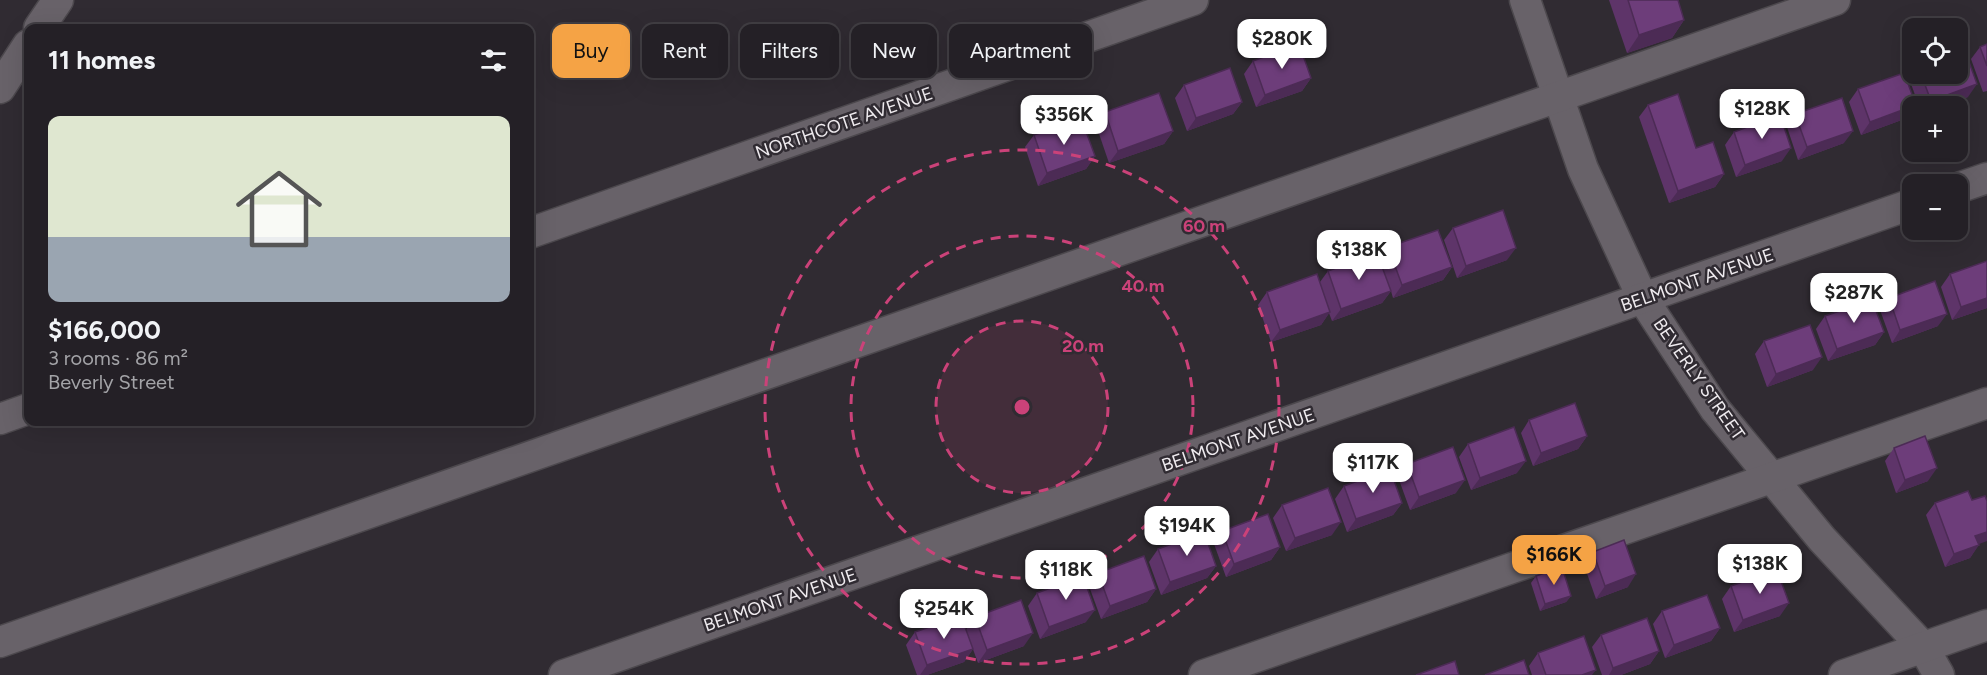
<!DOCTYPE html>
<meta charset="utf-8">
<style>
body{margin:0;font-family:Figtree,sans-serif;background:#302d32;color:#f1f3f6;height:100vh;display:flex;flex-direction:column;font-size:22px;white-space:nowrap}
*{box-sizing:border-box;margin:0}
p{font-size:20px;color:#a3a3a7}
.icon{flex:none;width:33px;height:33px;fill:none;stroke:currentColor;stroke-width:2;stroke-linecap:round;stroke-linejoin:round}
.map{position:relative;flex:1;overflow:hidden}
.panel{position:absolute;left:24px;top:24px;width:510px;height:402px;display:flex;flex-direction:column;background:#242026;border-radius:12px;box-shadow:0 6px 24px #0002,0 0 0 2px #413e43}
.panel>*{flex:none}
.banner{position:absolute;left:552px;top:24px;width:570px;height:54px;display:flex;gap:12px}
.fabs{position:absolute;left:1902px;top:18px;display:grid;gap:12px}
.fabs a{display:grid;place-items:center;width:66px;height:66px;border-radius:12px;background:#242026;box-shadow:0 6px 24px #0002,0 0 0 2px #413e43;font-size:30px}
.price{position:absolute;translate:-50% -51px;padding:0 14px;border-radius:12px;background:#fff;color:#222;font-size:20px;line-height:39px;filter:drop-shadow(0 2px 3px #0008)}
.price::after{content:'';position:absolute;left:50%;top:36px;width:18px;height:14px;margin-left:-9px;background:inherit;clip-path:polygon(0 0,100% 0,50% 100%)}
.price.selected{background:#f5a345;color:#111}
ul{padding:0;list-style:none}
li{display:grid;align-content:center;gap:12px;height:318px;padding:0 24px}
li+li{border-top:2px solid #413e43}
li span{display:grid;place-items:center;height:186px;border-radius:12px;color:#555}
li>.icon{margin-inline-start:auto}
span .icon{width:108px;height:108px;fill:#fffc;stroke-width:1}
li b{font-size:26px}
h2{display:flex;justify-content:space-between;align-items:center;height:72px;padding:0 24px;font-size:26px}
.chip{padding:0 21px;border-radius:12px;background:#242026;box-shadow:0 6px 24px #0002,0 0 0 2px #413e43;font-size:21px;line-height:54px}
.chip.selected{background:#f5a345;color:#111}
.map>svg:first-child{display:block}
</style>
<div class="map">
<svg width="1987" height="675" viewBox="0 0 1987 675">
<rect width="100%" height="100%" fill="#302b32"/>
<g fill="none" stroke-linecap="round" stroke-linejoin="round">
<defs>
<g id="minor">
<polyline points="1525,0 1583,169 1643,299 1715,409 1822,539 1923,647 1939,675"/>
<polyline points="39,28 58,0"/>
<polyline points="0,88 28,45"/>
<polyline points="1958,188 1987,178"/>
<polyline points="530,233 1193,0"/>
<polyline points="0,419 28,409"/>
<polyline points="0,642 1835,0"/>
<polyline points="564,675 1912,204"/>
<polyline points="1204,675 1987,403"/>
<polyline points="1844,675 1987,625"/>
</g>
</defs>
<use href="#minor" stroke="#4c484d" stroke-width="33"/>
<use href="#minor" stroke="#686269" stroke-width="30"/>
</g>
<g fill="#5e3469">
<polygon points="1609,0 1678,0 1684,20 1672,38 1627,53"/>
<polygon points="1987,44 1987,91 1983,92 1971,59 1980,47"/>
<polygon points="1253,61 1311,78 1302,91 1256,107 1244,74"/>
<polygon points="1915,74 1958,74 1968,97 1941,106 1919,106 1910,81"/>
<polygon points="1184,85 1242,102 1233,114 1187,131 1175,98"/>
<polygon points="1858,89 1912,106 1912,110 1907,118 1861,135 1849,102"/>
<polygon points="1648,105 1696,148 1724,174 1715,187 1669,203 1639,117"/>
<polygon points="1105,112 1173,131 1164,144 1109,163 1096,125"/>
<polygon points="1795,114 1844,143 1798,160 1787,127"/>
<polygon points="1734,132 1782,161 1736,177 1725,145"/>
<polygon points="1034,135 1095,156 1086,169 1038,186 1025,147"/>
<polygon points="1453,228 1507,260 1457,278 1444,240"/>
<polygon points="1388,247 1452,267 1443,280 1393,298 1391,291 1382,303 1332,321 1329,313 1321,325 1271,342 1258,305 1267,292 1320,282 1328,271 1380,260"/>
<polygon points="1987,261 1987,308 1952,320 1941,287 1950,274"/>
<polygon points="1889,298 1938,326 1892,343 1880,310"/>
<polygon points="1825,316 1884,332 1875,345 1828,361 1816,329"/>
<polygon points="1764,341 1813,370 1767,387 1755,354"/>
<polygon points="1529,420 1587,436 1578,449 1533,466 1521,433"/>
<polygon points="1468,444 1517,473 1471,490 1459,457"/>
<polygon points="1894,448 1928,481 1896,493 1885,461"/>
<polygon points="1407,464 1456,493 1410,510 1398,477"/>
<polygon points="1344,486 1402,503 1393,515 1347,532 1335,499"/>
<polygon points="1935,503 1979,544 1970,558 1945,567 1926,515"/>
<polygon points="1282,505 1332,535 1286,551 1273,518"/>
<polygon points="1222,531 1280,547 1271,560 1226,577 1214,544"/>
<polygon points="1158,549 1216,566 1207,578 1161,595 1149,562"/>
<polygon points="1593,552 1628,587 1596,599 1584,565"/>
<polygon points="1098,573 1156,589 1147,602 1101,619 1089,586"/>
<polygon points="1536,576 1571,596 1566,602 1540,611 1531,583"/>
<polygon points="1731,586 1780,616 1734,632 1722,599"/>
<polygon points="1037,593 1086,622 1040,639 1028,606"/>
<polygon points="1662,611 1720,628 1711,641 1665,658 1653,624"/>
<polygon points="975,617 1024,646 978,663 966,630"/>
<polygon points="915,632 973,649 964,662 927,675 917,675 906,645"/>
<polygon points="1601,635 1659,651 1650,664 1621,675 1602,675 1592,647"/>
<polygon points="1538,653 1592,675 1532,675 1529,666"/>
</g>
<g fill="#4c2b55">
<polygon points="1684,20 1672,38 1627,53 1639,35"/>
<polygon points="1311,78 1302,91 1256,107 1265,95"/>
<polygon points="1977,84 1968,97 1941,106 1927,106 1931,101"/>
<polygon points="1242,102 1233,114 1187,131 1196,118"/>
<polygon points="1912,107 1912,110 1907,118 1861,135 1870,122"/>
<polygon points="1173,131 1164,144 1109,163 1118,151"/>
<polygon points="1853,131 1844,143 1798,160 1807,147"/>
<polygon points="1791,148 1782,161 1736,177 1745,165"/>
<polygon points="1095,156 1086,169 1038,186 1047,173"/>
<polygon points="1724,174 1715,187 1669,203 1678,191"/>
<polygon points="1516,248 1507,260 1457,278 1466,266"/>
<polygon points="1452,267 1443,280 1393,298 1402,285"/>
<polygon points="1391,291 1382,303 1332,321 1341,309"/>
<polygon points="1987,298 1987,308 1952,320 1961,307"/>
<polygon points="1330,312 1321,325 1271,342 1280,330"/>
<polygon points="1947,314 1938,326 1892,343 1900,330"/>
<polygon points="1884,332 1875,345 1828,361 1837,349"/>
<polygon points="1822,357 1813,370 1767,387 1776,374"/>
<polygon points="1587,436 1578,449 1533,466 1541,453"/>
<polygon points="1526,461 1517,473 1471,490 1480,478"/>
<polygon points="1937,468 1928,481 1896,493 1905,480"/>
<polygon points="1465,480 1456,493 1410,510 1419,497"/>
<polygon points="1402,503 1393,515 1347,532 1356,519"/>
<polygon points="1341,522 1332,535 1286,551 1295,538"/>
<polygon points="1987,532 1987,541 1966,549 1975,536"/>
<polygon points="1979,545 1970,558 1945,567 1954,554"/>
<polygon points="1280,547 1271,560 1226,577 1234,564"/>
<polygon points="1216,566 1207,578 1161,595 1170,582"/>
<polygon points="1636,574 1628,587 1596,599 1605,586"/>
<polygon points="1156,589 1147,602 1101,619 1110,606"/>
<polygon points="1571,596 1566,602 1540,611 1545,604"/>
<polygon points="1789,603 1780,616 1734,632 1743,620"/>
<polygon points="1095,610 1086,622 1040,639 1049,627"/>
<polygon points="1720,628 1711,641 1665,658 1674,645"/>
<polygon points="1033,633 1024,646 978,663 987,650"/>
<polygon points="973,649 964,662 927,675 920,675 927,665"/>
<polygon points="1659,651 1650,664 1621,675 1609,675 1613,668"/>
<polygon points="1596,670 1592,675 1582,675"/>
</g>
<g fill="#6d3d7a" stroke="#4c2b55" stroke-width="1.5">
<polygon points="1628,0 1678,0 1684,20 1639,35"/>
<polygon points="1299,44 1311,78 1265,95 1253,61"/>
<polygon points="1987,44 1987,66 1980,47"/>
<polygon points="1965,51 1977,84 1931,101 1921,74 1958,74 1958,54"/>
<polygon points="1230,68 1242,102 1196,118 1184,85"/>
<polygon points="1904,73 1916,105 1870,122 1858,89"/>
<polygon points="1159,93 1173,131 1118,151 1105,112"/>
<polygon points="1678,94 1696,148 1713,142 1724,174 1678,191 1648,105"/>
<polygon points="1842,98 1853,131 1807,147 1795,114"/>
<polygon points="1780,115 1791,148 1745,165 1734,132"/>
<polygon points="1081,118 1095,156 1047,173 1034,135"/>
<polygon points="1503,210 1516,248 1466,266 1453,228"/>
<polygon points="1438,230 1452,267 1402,285 1388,247"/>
<polygon points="1377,253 1391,291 1341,309 1328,271"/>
<polygon points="1987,261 1987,298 1961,307 1950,274"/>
<polygon points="1317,274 1330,312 1280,330 1267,292"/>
<polygon points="1935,281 1947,314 1900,330 1889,298"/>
<polygon points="1872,300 1884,332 1837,349 1825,316"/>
<polygon points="1810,325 1822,357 1776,374 1764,341"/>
<polygon points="1575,403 1587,436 1541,453 1529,420"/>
<polygon points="1514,427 1526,461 1480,478 1468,444"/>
<polygon points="1925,436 1937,468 1905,480 1894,448"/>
<polygon points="1453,447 1465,480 1419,497 1407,464"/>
<polygon points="1390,469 1402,503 1356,519 1344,486"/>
<polygon points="1328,488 1341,522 1295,538 1282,505"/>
<polygon points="1968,491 1972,500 1985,496 1987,501 1987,532 1975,536 1979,545 1954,554 1935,503"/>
<polygon points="1268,514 1280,547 1234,564 1222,531"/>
<polygon points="1204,532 1216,566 1170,582 1158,549"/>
<polygon points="1624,540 1636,574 1605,586 1593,552"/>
<polygon points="1144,556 1156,589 1110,606 1098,573"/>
<polygon points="1562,567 1571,596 1545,604 1536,576"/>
<polygon points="1777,570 1789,603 1743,620 1731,586"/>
<polygon points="1083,576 1095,610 1049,627 1037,593"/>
<polygon points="1707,595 1720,628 1674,645 1662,611"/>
<polygon points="1021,600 1033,633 987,650 975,617"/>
<polygon points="961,616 973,649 927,665 915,632"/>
<polygon points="1647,618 1659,651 1613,668 1601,635"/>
<polygon points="1584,636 1596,670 1582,675 1546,675 1538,653"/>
<polygon points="1524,660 1529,675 1485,675"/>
<polygon points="1455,661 1459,675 1416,675"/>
</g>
<circle cx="1022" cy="407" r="86" fill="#cb4279" fill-opacity=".12"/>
<g fill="none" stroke="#cb4279" stroke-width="3" stroke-dasharray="10 8">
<circle cx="1022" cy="407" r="86"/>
<circle cx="1022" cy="407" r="171"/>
<circle cx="1022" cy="407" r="257"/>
</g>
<g text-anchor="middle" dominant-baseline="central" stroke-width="5" stroke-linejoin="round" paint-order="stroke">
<g font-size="18" fill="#efebef" stroke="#302b32">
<text transform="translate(844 123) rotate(-19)">NORTHCOTE AVENUE</text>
<text transform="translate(1697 280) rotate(-19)">BELMONT AVENUE</text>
<text transform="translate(1699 379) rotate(55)">BEVERLY STREET</text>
<text transform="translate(1238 440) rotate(-19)">BELMONT AVENUE</text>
<text transform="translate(780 600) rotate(-19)">BELMONT AVENUE</text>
</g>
</g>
<circle cx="1022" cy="407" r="9" fill="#cb4279" stroke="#302b32" stroke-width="3"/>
<g font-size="18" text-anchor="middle" font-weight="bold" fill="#cb4279" stroke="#302b32" stroke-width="5" stroke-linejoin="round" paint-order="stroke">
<text x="1204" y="232">60 m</text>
<text x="1143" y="292">40 m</text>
<text x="1083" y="352">20 m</text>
</g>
</svg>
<div class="fabs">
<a><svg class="icon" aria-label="locate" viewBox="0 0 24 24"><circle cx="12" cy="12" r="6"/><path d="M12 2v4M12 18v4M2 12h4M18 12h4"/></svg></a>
<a>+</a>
<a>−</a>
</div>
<b class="price" style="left:1282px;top:70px">$280K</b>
<b class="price" style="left:1762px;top:140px">$128K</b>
<b class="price" style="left:1064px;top:146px">$356K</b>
<b class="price" style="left:1359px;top:281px">$138K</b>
<b class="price" style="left:1854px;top:324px">$287K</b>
<b class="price" style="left:1373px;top:494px">$117K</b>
<b class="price" style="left:1187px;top:557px">$194K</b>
<b class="price selected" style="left:1554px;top:586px">$166K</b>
<b class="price" style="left:1760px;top:595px">$138K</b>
<b class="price" style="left:1066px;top:601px">$118K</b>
<b class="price" style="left:944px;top:640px">$254K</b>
<div class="banner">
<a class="chip selected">Buy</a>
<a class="chip">Rent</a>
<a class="chip">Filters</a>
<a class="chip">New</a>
<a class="chip">Apartment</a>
</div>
<section class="panel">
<h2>11 homes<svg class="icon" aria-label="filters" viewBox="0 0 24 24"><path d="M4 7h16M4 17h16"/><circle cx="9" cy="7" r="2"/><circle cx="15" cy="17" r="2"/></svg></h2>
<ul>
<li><span style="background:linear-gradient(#dfe7d0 65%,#9aa5b1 0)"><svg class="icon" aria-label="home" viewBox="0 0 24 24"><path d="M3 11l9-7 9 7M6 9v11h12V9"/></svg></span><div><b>$166,000</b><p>3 rooms · 86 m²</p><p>Beverly Street</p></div></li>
</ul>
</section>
</div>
